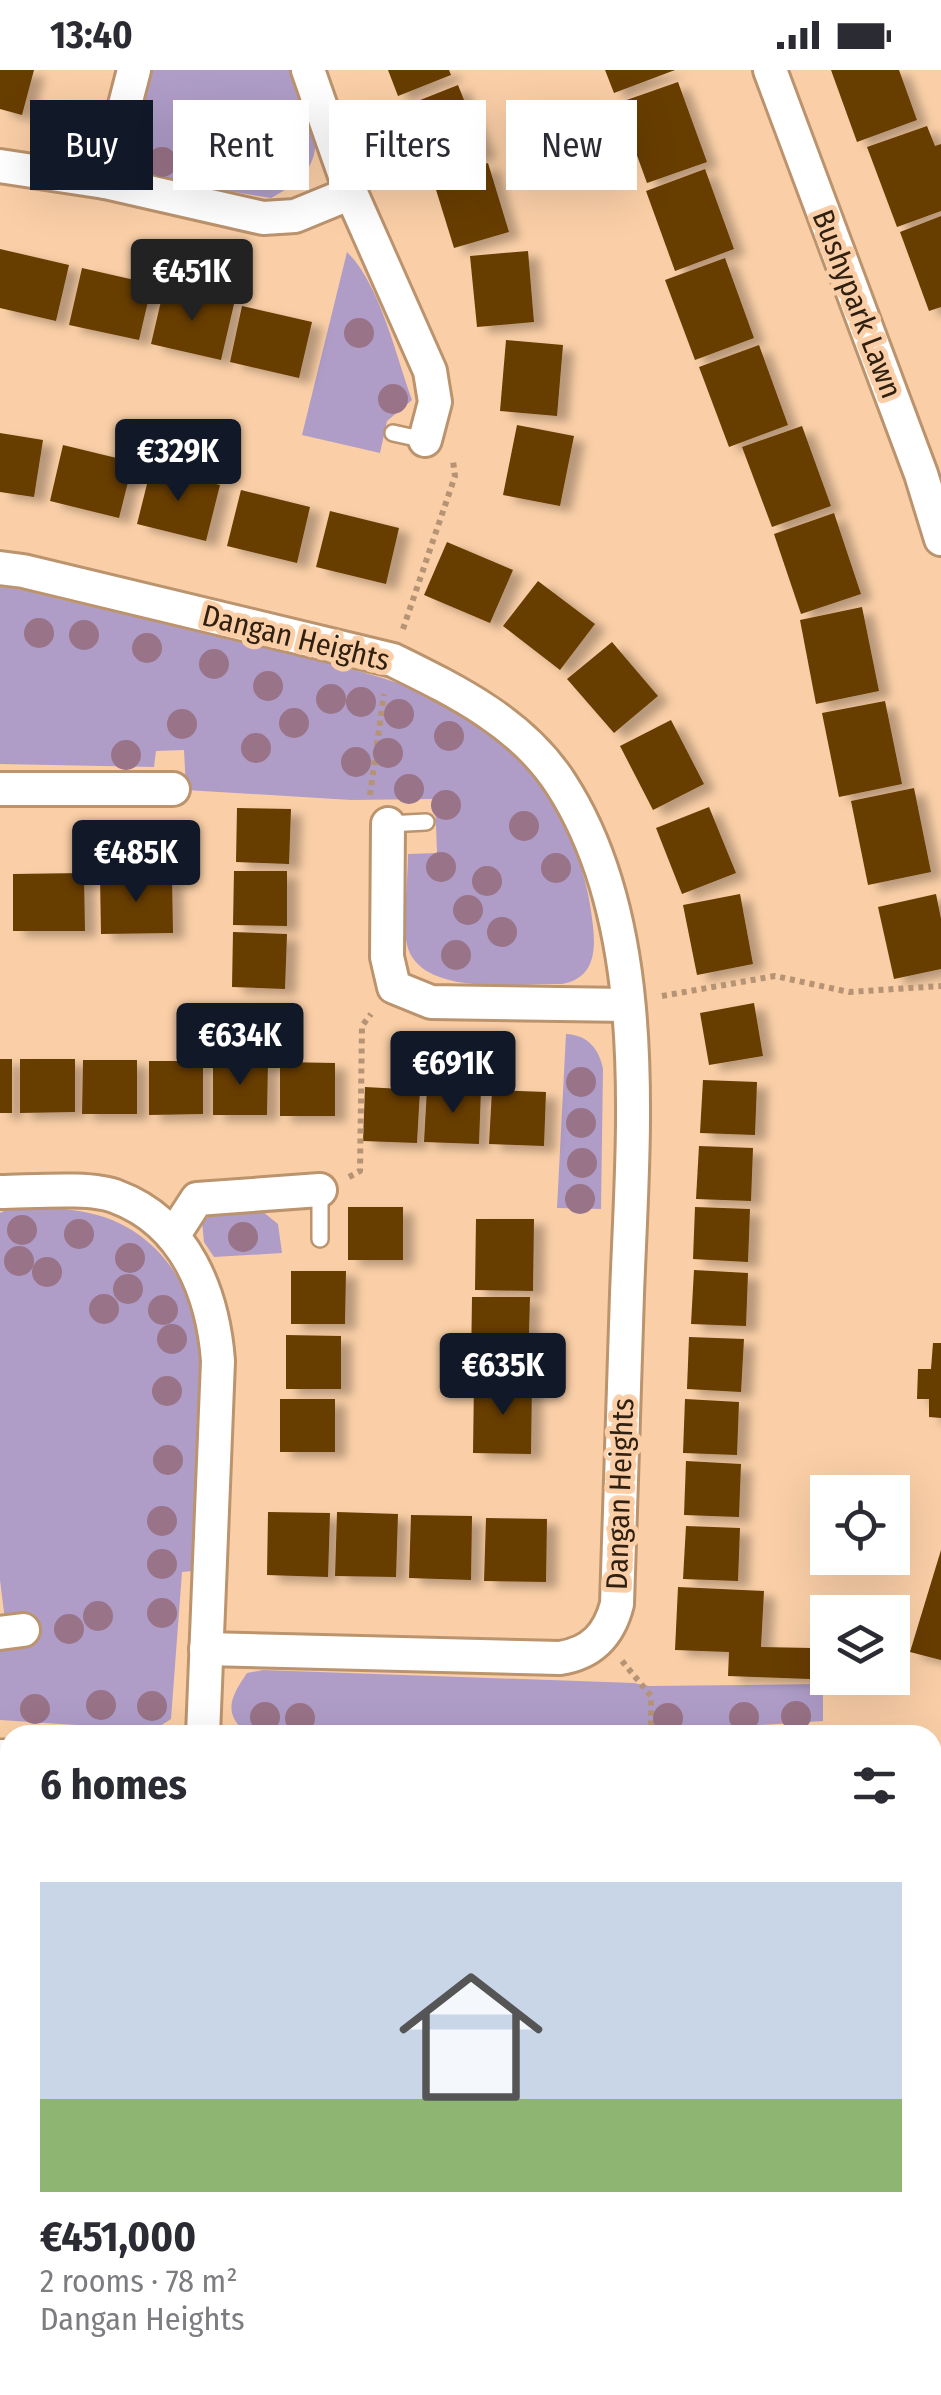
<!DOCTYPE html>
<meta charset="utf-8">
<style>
body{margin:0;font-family:"Fira Sans Condensed",sans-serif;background:#f7f7f7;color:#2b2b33;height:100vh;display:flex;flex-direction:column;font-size:38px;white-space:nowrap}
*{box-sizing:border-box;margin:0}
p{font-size:32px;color:#7c7c81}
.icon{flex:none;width:55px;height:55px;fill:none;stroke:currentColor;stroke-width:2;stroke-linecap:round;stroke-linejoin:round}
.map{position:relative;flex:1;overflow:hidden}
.side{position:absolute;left:0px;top:1655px;width:942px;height:670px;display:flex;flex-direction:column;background:#fff;border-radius:30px 30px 0 0;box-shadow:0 10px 40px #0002}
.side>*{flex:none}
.banner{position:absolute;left:30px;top:30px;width:882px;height:90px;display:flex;gap:20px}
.tools{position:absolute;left:810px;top:1405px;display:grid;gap:20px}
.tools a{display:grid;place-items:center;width:100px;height:100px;border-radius:0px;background:#fff;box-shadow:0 10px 40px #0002;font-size:50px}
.price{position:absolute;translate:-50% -85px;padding:0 22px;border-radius:10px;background:#111827;color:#fff;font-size:32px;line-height:65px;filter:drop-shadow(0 2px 5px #0008)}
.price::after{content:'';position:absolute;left:50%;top:60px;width:30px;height:22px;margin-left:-15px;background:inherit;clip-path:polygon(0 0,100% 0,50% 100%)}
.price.current{background:#222;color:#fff}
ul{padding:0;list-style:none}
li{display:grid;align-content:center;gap:20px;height:530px;padding:0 40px}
li span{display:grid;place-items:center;height:310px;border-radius:0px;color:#555}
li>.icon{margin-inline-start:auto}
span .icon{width:180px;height:180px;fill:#fffc;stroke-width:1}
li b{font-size:42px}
h2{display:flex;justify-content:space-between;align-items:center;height:120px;padding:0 40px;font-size:42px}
.pill{padding:0 35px;border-radius:0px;background:#fff;box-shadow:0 10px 40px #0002;font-size:35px;line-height:90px}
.pill.current{background:#111827;color:#fff}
.status{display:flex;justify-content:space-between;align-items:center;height:70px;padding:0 50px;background:#fff;direction:ltr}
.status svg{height:28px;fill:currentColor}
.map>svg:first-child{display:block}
</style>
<div class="status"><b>13:40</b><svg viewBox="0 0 49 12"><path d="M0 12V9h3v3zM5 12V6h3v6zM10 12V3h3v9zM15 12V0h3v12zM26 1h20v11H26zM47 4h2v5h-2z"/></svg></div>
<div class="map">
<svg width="941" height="2325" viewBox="0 0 941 2325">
<defs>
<filter id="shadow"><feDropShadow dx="11" dy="6" stdDeviation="5" flood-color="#0004"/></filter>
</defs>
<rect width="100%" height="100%" fill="#facfa7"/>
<g fill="#af9dc8">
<path d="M150 0H293C315 56 338 94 271 128L172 112 157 104 146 91 138 62Z"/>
<path d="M347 182C380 214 396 286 412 330L387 351 380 383 302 365Z"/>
<path d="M0 517C22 518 45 526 67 531 112 541 156 552 201 563 272 581 353 595 422 622 519 661 583 753 593 856 596 884 593 908 562 914 518 913 413 929 406 869 403 842 408 811 408 784L437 783 435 729 351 730 186 720 184 680 156 681 154 697 0 694Z"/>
<path d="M566 964C588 965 599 979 603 999L601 1139 557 1138Z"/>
<polygon points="257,1137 278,1154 282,1183 214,1187 204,1172 202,1152 218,1139"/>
<path d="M8 1139C29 1139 51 1137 72 1140 149 1149 189 1205 203 1276L192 1501 182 1502 171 1649 154 1660 0 1650V1581L30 1575 25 1548 5 1550 0 1510V1143Z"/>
<path d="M263 1600 634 1613 649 1616 823 1614V1651L609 1665H249C222 1644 230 1628 247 1603Z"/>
<polygon points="0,2159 10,2159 10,2315 417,2315 429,2325 0,2325"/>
</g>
<g fill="#673c05" filter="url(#shadow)">
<polygon points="0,0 34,0 22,45 0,39"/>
<polygon points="388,0 449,0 451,5 398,26"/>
<polygon points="605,0 675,0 614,23"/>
<polygon points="831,0 899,0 917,50 857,72"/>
<polygon points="678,12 707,92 647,113 618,33"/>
<polygon points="458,15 485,82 431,103 405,36"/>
<polygon points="927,56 935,76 941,74 941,141 897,157 867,77"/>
<polygon points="488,93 509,162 454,178 433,110"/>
<polygon points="705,99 734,179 675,201 646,121"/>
<polygon points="941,146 941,237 929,241 900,162"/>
<polygon points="0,179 69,195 56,251 0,238"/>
<polygon points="528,181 534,252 477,257 470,186"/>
<polygon points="725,188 754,268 695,290 665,210"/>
<polygon points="82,198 152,214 139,270 69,255"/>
<polygon points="164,218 234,234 221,290 151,274"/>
<polygon points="242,236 312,252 299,308 230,292"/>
<polygon points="506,270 563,275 557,346 500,341"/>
<polygon points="759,275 788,355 729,377 699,297"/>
<polygon points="517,355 574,366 560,436 503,425"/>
<polygon points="802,356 831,436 772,457 742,377"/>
<polygon points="0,363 43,370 34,427 0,422"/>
<polygon points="63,375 133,392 119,448 50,431"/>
<polygon points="151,398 220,415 206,471 137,454"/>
<polygon points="241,420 310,437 297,493 227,476"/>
<polygon points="330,441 399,458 386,514 316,497"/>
<polygon points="834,443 861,524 801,544 774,464"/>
<polygon points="447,472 513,500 490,553 424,525"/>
<polygon points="538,511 595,554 560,600 503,556"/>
<polygon points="862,537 879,621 816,634 800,550"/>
<polygon points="612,572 658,626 614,663 567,609"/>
<polygon points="885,631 902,714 839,727 822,643"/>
<polygon points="671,650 704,714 653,740 620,676"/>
<polygon points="914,718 931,802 868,815 851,731"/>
<polygon points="709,737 736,803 682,824 656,758"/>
<polygon points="237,738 291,739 289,794 236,792"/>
<polygon points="234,801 287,801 287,856 233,855"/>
<polygon points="84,803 85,861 13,861 13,804"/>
<polygon points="136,806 172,806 173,863 101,864 100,807"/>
<polygon points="740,824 753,894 697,905 683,835"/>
<polygon points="936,824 941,849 941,899 894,909 878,837"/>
<polygon points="233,862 287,864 285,919 232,917"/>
<polygon points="754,933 763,986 709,995 700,943"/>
<rect x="0" y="989" width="12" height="54"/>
<polygon points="20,989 75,989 75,1042 20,1043"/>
<polygon points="83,990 137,990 137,1044 82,1044"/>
<polygon points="149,991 203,991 203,1044 149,1045"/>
<polygon points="268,991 267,1045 213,1045 213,992"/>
<polygon points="280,992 335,993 335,1046 280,1046"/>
<polygon points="703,1010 757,1012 755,1065 700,1063"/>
<polygon points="365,1017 420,1020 417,1073 363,1071"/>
<polygon points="427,1018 481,1020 479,1074 424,1072"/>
<polygon points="492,1020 546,1022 544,1076 489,1074"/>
<polygon points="699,1076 753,1078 751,1131 696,1129"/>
<rect x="348" y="1137" width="55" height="53"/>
<polygon points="695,1137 750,1139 748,1192 693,1189"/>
<polygon points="476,1149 534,1149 533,1221 475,1220"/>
<polygon points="694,1200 748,1203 746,1256 691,1254"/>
<polygon points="291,1201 346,1201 345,1254 291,1254"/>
<polygon points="472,1227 530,1227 528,1299 471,1298"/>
<polygon points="286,1265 341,1266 341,1319 286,1319"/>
<polygon points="689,1267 744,1269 741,1322 687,1319"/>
<polygon points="933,1273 941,1273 941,1348 929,1347 929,1329 917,1329 918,1299 931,1299"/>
<polygon points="474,1312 532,1312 531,1384 473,1383"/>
<rect x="280" y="1329" width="55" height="53"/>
<polygon points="685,1329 739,1332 737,1385 683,1383"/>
<polygon points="686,1391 741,1394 739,1447 684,1445"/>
<polygon points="268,1442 330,1443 328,1507 267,1505"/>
<polygon points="337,1442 398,1444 396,1507 335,1506"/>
<polygon points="411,1445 472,1446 471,1510 409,1508"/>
<polygon points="486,1448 547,1449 546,1512 484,1511"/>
<polygon points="686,1456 740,1458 738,1511 683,1509"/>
<polygon points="941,1480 941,1590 910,1582"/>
<polygon points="678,1517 764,1521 761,1577 811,1578 810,1609 728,1606 729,1582 675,1580"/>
</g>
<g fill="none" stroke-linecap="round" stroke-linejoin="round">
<defs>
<g id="lane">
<polyline points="393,363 425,370"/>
<polyline points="388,754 426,752"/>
<polyline points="320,1120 320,1169"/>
</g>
<g id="street">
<polyline points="770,0 921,404 941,469"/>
<polyline points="0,96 105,112 263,148 295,146 351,123 308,0"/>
<polyline points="105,112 134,0"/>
<polyline points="351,123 430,301 435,332 425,370"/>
<path d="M0 498 23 501 393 590C456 621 522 653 561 714 653 856 633 1062 627 1224 624 1327 620 1430 617 1534 609 1565 592 1583 560 1588L206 1579"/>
<polyline points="0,719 173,719"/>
<polyline points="388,754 387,887 394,917 431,932 628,935"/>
<path d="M0 1122C30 1122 91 1116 117 1127 186 1153 213 1224 218 1291L203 1665"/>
<polyline points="173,1166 197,1129 320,1120"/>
<polyline points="0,1563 23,1560"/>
</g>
<g id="primary">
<polyline points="0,1695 10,1695"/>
<polyline points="932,1723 941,1722"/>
</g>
</defs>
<use href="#lane" stroke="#bb936d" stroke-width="20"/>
<use href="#street" stroke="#bb936d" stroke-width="38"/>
<use href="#primary" stroke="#bb936d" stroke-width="55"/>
<g stroke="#b59374" stroke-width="6" stroke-dasharray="5 5" stroke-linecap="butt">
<polyline points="403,559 455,406 453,391"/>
<polyline points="370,725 384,624"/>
<polyline points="662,926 775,906 849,922 941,916"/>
<polyline points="349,1107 360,1101 362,956 371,944"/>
<polyline points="622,1591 651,1626 651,1665"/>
</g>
<use href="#lane" stroke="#fff" stroke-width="15"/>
<use href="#street" stroke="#fff" stroke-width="32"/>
<use href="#primary" stroke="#fff" stroke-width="50"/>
</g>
<g fill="#997387">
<circle cx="162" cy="92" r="15"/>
<circle cx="359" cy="263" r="15"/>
<circle cx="393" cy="329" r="15"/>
<circle cx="39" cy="563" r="15"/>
<circle cx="84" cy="565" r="15"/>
<circle cx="147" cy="578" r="15"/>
<circle cx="214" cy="594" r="15"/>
<circle cx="268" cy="616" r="15"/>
<circle cx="331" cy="629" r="15"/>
<circle cx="361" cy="632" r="15"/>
<circle cx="399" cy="644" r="15"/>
<circle cx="294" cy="653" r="15"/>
<circle cx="182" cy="654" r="15"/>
<circle cx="449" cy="666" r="15"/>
<circle cx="256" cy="678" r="15"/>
<circle cx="388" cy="683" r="15"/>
<circle cx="126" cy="685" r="15"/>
<circle cx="356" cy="692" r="15"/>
<circle cx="409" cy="719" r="15"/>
<circle cx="446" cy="735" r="15"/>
<circle cx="524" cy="756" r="15"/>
<circle cx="441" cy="797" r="15"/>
<circle cx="556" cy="798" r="15"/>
<circle cx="487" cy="811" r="15"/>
<circle cx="468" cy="840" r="15"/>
<circle cx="502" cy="862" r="15"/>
<circle cx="456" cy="885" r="15"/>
<circle cx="581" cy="1012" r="15"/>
<circle cx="581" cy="1053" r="15"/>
<circle cx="582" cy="1093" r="15"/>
<circle cx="580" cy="1129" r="15"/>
<circle cx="22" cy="1160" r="15"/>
<circle cx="79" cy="1164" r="15"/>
<circle cx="243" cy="1167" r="15"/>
<circle cx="130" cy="1188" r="15"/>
<circle cx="19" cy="1191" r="15"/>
<circle cx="47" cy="1202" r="15"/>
<circle cx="128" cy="1219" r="15"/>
<circle cx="104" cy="1239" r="15"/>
<circle cx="163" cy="1240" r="15"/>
<circle cx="172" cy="1269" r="15"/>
<circle cx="167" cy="1321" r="15"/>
<circle cx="168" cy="1390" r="15"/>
<circle cx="162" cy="1451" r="15"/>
<circle cx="162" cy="1494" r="15"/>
<circle cx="162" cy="1543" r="15"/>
<circle cx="98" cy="1546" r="15"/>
<circle cx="69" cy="1559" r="15"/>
<circle cx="101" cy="1635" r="15"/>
<circle cx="152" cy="1636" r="15"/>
<circle cx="35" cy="1639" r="15"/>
<circle cx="796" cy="1646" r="15"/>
<circle cx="265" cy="1647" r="15"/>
<circle cx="744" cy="1647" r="15"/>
<circle cx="300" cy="1648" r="15"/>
<circle cx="668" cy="1648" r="15"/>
</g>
<g text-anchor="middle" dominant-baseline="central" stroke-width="10" stroke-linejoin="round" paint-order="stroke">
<g font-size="30" fill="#302011" stroke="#facfa7">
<text transform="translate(857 234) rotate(69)">Bushypark Lawn</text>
<text transform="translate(296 568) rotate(14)">Dangan Heights</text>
<text transform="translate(620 1424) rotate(-88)">Dangan Heights</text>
</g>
</g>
</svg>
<div class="tools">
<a><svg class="icon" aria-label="locate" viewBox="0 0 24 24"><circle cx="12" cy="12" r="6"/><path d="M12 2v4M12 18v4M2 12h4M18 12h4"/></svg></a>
<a><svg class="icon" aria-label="layers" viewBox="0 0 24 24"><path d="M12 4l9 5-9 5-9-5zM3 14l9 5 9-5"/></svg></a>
</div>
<b class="price current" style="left:192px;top:254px">€451K</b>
<b class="price" style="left:178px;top:434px">€329K</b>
<b class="price" style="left:136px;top:835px">€485K</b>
<b class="price" style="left:240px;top:1018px">€634K</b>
<b class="price" style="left:453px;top:1046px">€691K</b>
<b class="price" style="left:503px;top:1348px">€635K</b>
<div class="banner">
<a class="pill current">Buy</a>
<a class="pill">Rent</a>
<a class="pill">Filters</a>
<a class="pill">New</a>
</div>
<section class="side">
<h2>6 homes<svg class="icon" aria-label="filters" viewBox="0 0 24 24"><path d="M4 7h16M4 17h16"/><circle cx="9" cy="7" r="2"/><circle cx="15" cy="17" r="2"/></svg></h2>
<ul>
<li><span style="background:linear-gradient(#c9d6e8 70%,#8fb573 0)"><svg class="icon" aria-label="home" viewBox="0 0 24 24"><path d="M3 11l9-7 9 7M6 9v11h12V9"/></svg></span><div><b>€451,000</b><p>2 rooms · 78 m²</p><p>Dangan Heights</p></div></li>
</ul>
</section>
</div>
